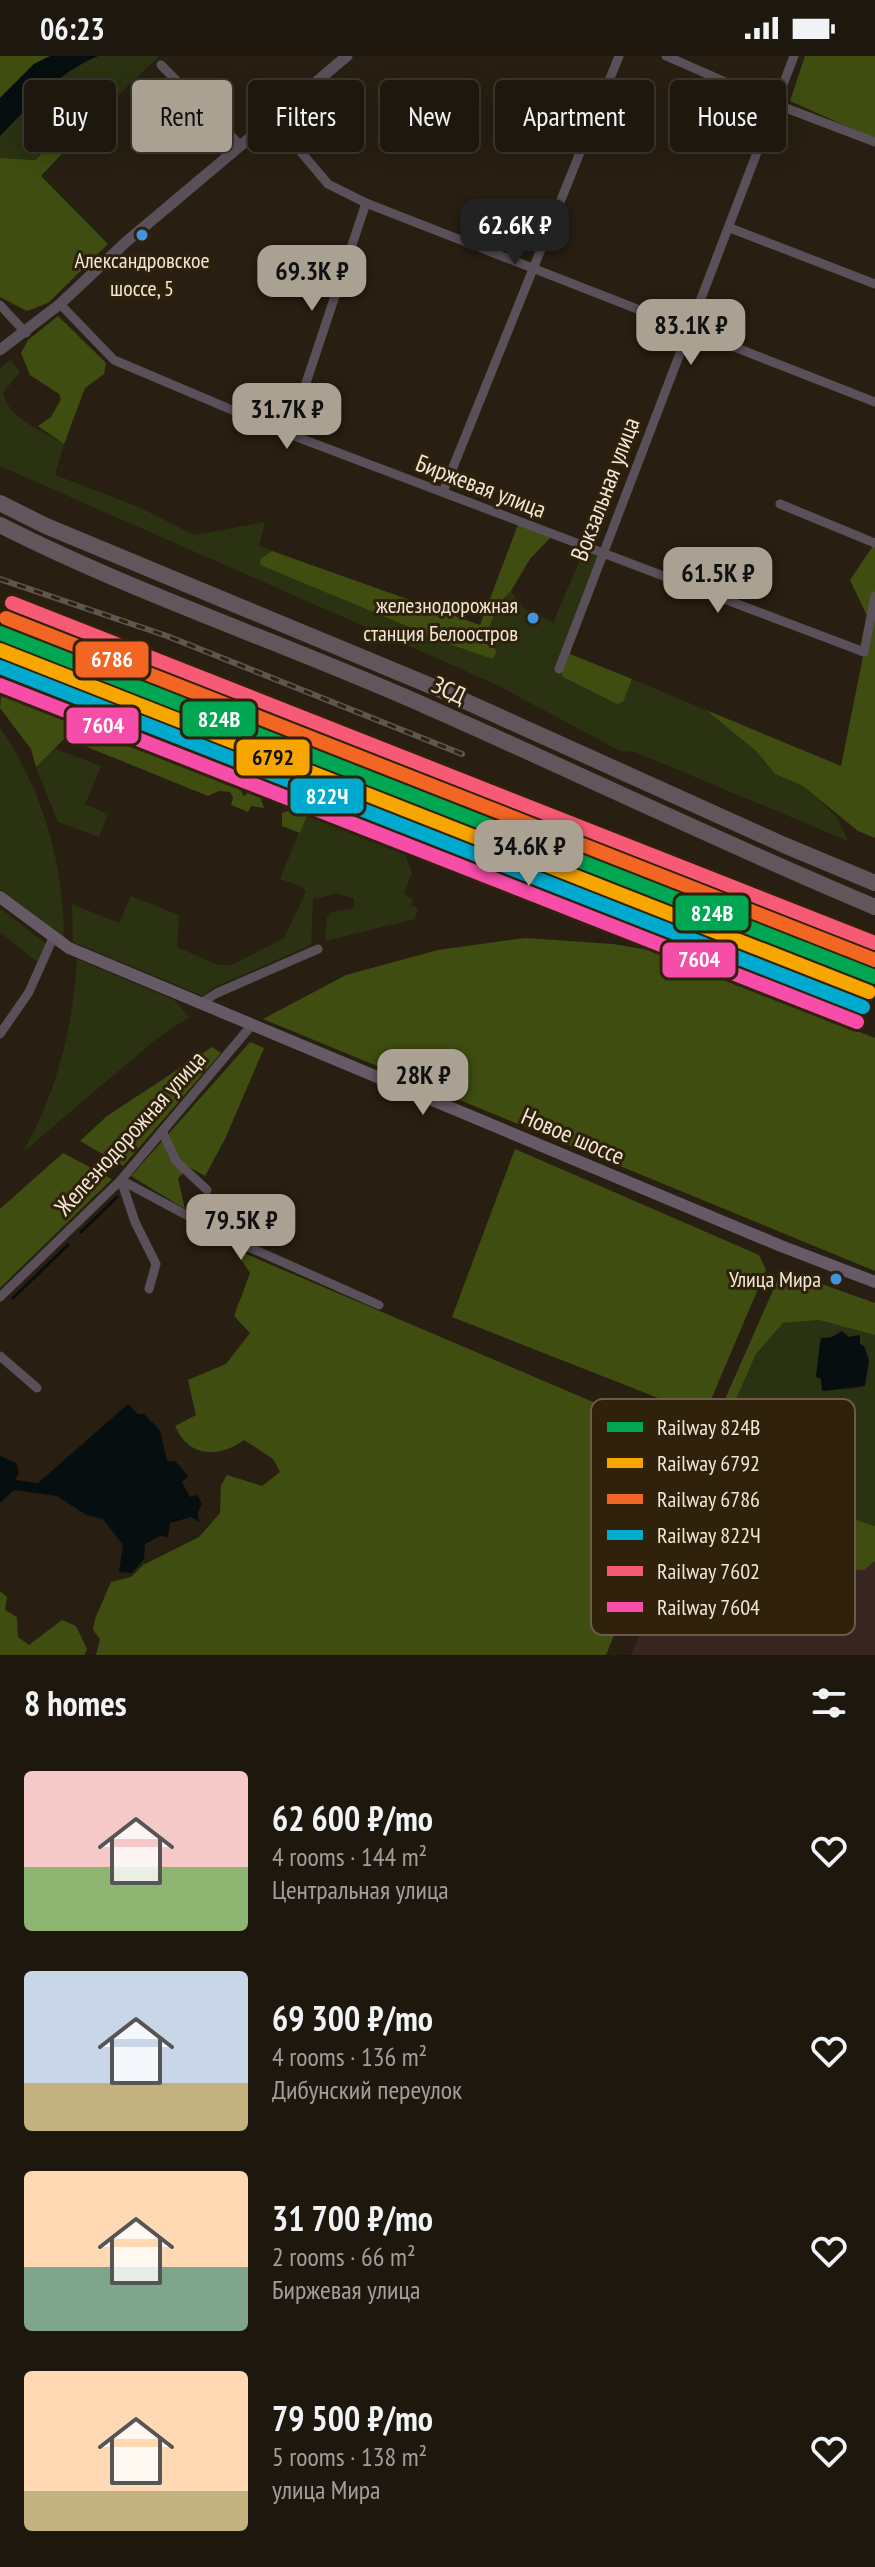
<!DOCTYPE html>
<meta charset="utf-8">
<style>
body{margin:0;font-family:"PT Sans Narrow",sans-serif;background:#262017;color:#f1f3f6;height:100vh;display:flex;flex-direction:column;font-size:30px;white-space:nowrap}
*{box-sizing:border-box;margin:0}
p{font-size:26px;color:#a19f9e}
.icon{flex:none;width:44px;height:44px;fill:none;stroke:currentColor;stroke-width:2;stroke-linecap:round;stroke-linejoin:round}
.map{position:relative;height:1599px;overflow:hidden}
.sheet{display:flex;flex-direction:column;background:#1e170e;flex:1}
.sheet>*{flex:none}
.banner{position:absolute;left:24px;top:24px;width:828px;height:72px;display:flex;gap:16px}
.price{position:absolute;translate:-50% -68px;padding:0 18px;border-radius:16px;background:#aba193;color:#111;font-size:26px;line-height:52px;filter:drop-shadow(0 2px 4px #0008)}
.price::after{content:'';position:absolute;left:50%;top:48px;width:24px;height:18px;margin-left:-12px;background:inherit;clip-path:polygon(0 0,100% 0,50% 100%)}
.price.selected{background:#222;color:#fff}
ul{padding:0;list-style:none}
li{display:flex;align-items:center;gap:24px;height:200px;padding:0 24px}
li span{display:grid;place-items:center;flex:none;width:224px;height:160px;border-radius:8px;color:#555}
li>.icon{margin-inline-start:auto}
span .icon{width:96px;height:96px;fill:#fffc;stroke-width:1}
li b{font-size:34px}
h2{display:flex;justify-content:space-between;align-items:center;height:96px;padding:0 24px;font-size:34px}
.pill{padding:0 28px;border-radius:8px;background:#1e170e;box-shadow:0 4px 20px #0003,0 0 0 2px #3c362e;font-size:28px;line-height:72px}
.pill.selected{background:#aba193;color:#111}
.status{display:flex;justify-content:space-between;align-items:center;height:56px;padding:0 40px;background:#1e170e;direction:ltr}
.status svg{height:22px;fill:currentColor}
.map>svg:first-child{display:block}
</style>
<div class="status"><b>06:23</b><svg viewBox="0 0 49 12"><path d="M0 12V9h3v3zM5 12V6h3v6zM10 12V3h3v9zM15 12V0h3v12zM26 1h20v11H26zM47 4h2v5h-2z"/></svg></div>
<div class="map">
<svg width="875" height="1599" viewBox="0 0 875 1599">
<rect width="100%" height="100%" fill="#281f12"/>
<polygon fill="#382522" points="706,1419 875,1495 875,1599 631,1599"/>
<g fill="#2b3212" fill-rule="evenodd">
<path d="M98 0H159L102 55 73 48 59 49C48 70 52 87 35 104L0 102V80C30 49 57 17 98 0Z"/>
<path d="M10 304 20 316 3 337C8 363 44 375 64 388L55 419 141 452 194 479 265 466 259 490 272 495 260 503 365 553 496 594 483 586C488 567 497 549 511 535L523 551 553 567 585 492 600 497 560 611C576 630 598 640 623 645L632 623 706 654 757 696 775 718 803 730 819 744 837 761 848 785 635 696 620 695 495 628 0 410V312Z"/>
<path d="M0 672C43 733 63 807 64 882L0 833Z"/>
<polygon points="53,692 101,710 85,748 108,758 99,781 58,766 36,711"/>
<polygon points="308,755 403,793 412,817 404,838 413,843 411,849 418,852 415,863 325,885 327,861 332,856 354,852 354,842 336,838 313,843 311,889 213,932 203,940 73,886 72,848 119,867 131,840 179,859 177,891 218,909 232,909 284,882 306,836 300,830 280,823"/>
<polygon points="0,852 49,890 41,909 0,876"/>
<path d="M77 903 174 944 189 961 155 984 23 1096C56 1039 74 969 77 903Z"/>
<path d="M819 1264 875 1279V1470L831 1459 698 1411 718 1359 728 1361 756 1298 783 1267ZM832 1281H849L860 1288 861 1332 822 1335 821 1323 817 1321 820 1287Z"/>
</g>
<g fill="#3f4d11">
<polygon points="0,0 50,0 34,8 0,42"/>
<polygon points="805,0 875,0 875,83 790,45"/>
<polygon points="73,47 102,55 41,120 108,188 48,247 27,255 0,241 0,102 35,104 48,91 47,58 59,49"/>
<polygon points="58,260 106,307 104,318 85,332 64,388 38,370 51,361 61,343 59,338 30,319 21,297 28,284"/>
<polygon points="519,466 553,479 530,503 511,535 499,547 483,586 497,594 493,603 455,590 260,509 260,503 272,495 480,569"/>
<polygon points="875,487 875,782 858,775 803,730 775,718 757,696 706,654 841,710 870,566 850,524"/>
<polygon points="565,596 632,623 623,646 617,648 563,621 560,611"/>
<path d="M2 629 47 651 85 662 192 705C211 711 228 709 246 720L241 735 244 740 256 730 267 729 268 736 260 740 264 752 251 750 248 756 231 749 233 741 230 736 219 735 208 740 65 682 36 711 31 693 0 652Z"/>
<polygon points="303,750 355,764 360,776 309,755 300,777 282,770 282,757"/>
<polygon points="525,882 613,888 655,895 875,982 875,1215 263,963 346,919 438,894"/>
<polygon points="250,986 264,992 225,1083 205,1120 189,1111 178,1122 185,1153 131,1120"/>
<polygon points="212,991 221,997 123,1110 80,1085 107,1060"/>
<polygon points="515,1093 759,1199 766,1214 704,1360 452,1261"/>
<polygon points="63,1097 112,1123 0,1232 0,1153"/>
<path d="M234 1193 692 1388 606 1599H96L100 1583 93 1574 95 1563 111 1526 131 1521 143 1509 199 1481 220 1457 221 1429 227 1419 262 1430 280 1416 273 1403 244 1384C219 1402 189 1402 175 1370L196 1359 188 1324 226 1308 250 1277 234 1260 250 1217Z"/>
<polygon points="782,1214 875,1247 875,1279 819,1264 783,1267 756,1298 728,1361 718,1359"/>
<polygon points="750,1430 875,1470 875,1505 864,1514 842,1513 833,1496 841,1475 747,1435"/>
<polygon points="0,1535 7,1541 5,1554 17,1561 18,1581 29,1589 62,1564 76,1570 87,1593 84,1599 0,1599"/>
</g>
<g fill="#060e0f">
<path d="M50 0H98C57 17 31 49 0 80V42L34 8Z"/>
<polygon points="842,1275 849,1281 860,1279 860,1288 864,1290 869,1304 865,1330 822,1335 821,1323 816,1321 820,1287 821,1282 832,1281"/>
<polygon points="128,1348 138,1358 144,1358 160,1374 167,1405 176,1406 188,1420 182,1426 190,1441 197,1439 202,1448 198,1456 199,1466 191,1461 170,1467 168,1481 160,1480 145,1488 144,1503 132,1517 119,1516 123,1489 103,1463 86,1459 57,1440 14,1434 0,1447 0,1400 16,1407 19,1416 15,1424 38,1427"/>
</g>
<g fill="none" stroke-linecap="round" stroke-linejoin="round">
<g stroke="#060e0f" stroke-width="3">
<polyline points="112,677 243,728"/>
<polyline points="81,1176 117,1141"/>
<polyline points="13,1242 68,1189"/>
</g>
</g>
<polygon fill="#3e372c" stroke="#60584d" stroke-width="2" points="510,813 556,830 548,851 503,834"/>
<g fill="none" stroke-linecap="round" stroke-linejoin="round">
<g stroke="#5a5059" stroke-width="9">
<polyline points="666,0 778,49 875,86"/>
<polyline points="161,9 241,90"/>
<polyline points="273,63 328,128 366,147 875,346"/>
<polyline points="730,172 875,228"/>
<polyline points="60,248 114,304 289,378 864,596 875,540"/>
<polyline points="0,249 26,277"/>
<polyline points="289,378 366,147"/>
<polyline points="443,436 619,0"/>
<polyline points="780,448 875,487"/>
<polyline points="559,613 794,0"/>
<polyline points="201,947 217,937 318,893"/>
<polyline points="0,978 29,936 53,882"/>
<polyline points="162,1075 176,1105 207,1134"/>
<polyline points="121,1124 233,1184 379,1249"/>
<polyline points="121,1124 135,1166 156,1208 149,1233"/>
<polyline points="0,1241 121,1124 251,970"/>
<polyline points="0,1300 37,1332"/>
</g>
<polyline stroke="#5a5059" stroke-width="11" points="0,294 60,248 126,186 347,0"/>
<polyline stroke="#665a66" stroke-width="12" points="0,841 69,892 781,1190 875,1226"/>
<g stroke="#62555c" stroke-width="16">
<polyline points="0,447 46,470 436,632 784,789 875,827"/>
<path d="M0 469C138 539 287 588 428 651 578 717 724 788 875 851"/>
</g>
<defs>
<polyline id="rail" points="0,523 167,580 462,698"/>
</defs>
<use href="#rail" stroke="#5f5654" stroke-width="6"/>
<use href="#rail" stroke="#30210a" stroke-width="3" stroke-dasharray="9" stroke-linecap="butt"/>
<defs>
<polyline id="rail-1" points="0,577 875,921"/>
<polyline id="rail-2" points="0,594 869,936"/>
<polyline id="rail-3" points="6,562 875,904"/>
<polyline id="rail-4" points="0,611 863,951"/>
<polyline id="rail-5" points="12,547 875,887"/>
<polyline id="rail-6" points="0,629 857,966"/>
</defs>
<use href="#rail-1" stroke="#30210a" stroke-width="20"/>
<use href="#rail-2" stroke="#30210a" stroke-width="20"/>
<use href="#rail-3" stroke="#30210a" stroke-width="20"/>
<use href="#rail-4" stroke="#30210a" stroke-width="20"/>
<use href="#rail-5" stroke="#30210a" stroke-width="20"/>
<use href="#rail-6" stroke="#30210a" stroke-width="20"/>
<use href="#rail-1" stroke="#00a651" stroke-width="14"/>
<use href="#rail-2" stroke="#f7a600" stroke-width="14"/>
<use href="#rail-3" stroke="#f26522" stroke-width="14"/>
<use href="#rail-4" stroke="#00a9ce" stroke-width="14"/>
<use href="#rail-5" stroke="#f75a77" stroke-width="14"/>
<use href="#rail-6" stroke="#f54da8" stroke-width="14"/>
</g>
<g fill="#4094de" stroke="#30210a" stroke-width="3">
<circle cx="142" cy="179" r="7"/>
<circle cx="533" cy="562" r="7"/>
<circle cx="836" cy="1223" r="7"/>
</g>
<g text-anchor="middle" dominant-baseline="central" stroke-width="6" stroke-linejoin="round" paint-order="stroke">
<g font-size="22" fill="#f1e7d9" stroke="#30210a" text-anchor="end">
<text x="142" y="204" text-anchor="middle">Александровское<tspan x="142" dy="28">шоссе, 5</tspan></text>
<text x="518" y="549">железнодорожная<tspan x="518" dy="28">станция Белоостров</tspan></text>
<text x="821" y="1223">Улица Мира</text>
</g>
<g font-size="24" fill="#f1e7d9" stroke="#30210a">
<text transform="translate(481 430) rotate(21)">Биржевая улица</text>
<text transform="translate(605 433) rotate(-69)">Вокзальная улица</text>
<text transform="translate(449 634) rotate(24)">ЗСД</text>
<text transform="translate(130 1077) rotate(-48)">Железнодорожная улица</text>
<text transform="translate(573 1080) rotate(23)">Новое шоссе</text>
</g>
</g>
<rect x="591" y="1343" width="264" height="236" rx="12" fill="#30210a" stroke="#6a5c48" stroke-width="2"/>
<rect x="607" y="1366" width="36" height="10" fill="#00a651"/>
<rect x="607" y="1402" width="36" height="10" fill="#f7a600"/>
<rect x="607" y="1438" width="36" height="10" fill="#f26522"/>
<rect x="607" y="1474" width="36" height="10" fill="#00a9ce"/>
<rect x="607" y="1510" width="36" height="10" fill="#f75a77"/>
<rect x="607" y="1546" width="36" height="10" fill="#f54da8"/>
<g font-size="22" fill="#f1e7d9">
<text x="657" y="1379">Railway 824В</text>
<text x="657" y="1415">Railway 6792</text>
<text x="657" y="1451">Railway 6786</text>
<text x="657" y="1487">Railway 822Ч</text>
<text x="657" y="1523">Railway 7602</text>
<text x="657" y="1559">Railway 7604</text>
</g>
<g stroke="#30210a" stroke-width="3">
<rect x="74" y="584" width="76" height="39" rx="8" fill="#f26522"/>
<rect x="181" y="644" width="76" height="38" rx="8" fill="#00a651"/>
<rect x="65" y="650" width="75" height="39" rx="8" fill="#f54da8"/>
<rect x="235" y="682" width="76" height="39" rx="8" fill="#f7a600"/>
<rect x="289" y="721" width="76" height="38" rx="8" fill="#00a9ce"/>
<rect x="674" y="838" width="76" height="38" rx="8" fill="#00a651"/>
<rect x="661" y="885" width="76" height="38" rx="8" fill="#f54da8"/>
</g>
<g font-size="22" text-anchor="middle" font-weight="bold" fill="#fff">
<text x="112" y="611">6786</text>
<text x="219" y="671">824В</text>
<text x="103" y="677">7604</text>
<text x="327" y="748">822Ч</text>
<text x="712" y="865">824В</text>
<text x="699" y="911">7604</text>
</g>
<g font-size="22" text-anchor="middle" font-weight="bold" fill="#111">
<text x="273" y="709">6792</text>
</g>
</svg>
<b class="price selected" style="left:515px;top:211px">62.6K ₽</b>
<b class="price" style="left:312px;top:257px">69.3K ₽</b>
<b class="price" style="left:691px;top:311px">83.1K ₽</b>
<b class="price" style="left:287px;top:395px">31.7K ₽</b>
<b class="price" style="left:718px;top:559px">61.5K ₽</b>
<b class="price" style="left:529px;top:832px">34.6K ₽</b>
<b class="price" style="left:423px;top:1061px">28K ₽</b>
<b class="price" style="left:241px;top:1206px">79.5K ₽</b>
<div class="banner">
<a class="pill">Buy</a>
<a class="pill selected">Rent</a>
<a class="pill">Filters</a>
<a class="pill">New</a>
<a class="pill">Apartment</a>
<a class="pill">House</a>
</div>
</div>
<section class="sheet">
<h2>8 homes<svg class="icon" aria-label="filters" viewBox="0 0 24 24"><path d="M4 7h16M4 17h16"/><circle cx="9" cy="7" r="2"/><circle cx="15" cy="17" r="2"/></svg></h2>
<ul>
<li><span style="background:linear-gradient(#f6c9c9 60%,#8fb573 0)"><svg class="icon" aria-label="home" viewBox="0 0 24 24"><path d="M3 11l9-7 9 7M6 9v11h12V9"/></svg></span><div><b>62 600 ₽/mo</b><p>4 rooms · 144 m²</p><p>Центральная улица</p></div><svg class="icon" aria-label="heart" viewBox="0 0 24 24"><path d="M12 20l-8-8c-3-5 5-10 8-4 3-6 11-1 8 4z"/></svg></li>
<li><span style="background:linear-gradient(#c9d6e8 70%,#c2b280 0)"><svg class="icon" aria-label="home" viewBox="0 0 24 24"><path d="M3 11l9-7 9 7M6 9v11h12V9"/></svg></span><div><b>69 300 ₽/mo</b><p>4 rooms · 136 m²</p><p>Дибунский переулок</p></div><svg class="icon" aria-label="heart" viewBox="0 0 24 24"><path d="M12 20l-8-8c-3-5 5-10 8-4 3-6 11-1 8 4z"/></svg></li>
<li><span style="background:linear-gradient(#ffd9b3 60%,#7fa58c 0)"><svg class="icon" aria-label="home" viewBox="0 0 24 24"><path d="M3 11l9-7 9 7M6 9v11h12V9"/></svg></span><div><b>31 700 ₽/mo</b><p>2 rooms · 66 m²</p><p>Биржевая улица</p></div><svg class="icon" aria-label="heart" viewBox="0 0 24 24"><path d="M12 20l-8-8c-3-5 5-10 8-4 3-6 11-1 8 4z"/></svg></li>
<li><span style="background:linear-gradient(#ffd9b3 75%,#c2b280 0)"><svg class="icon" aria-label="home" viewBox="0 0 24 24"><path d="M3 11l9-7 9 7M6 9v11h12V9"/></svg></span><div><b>79 500 ₽/mo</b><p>5 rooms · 138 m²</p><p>улица Мира</p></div><svg class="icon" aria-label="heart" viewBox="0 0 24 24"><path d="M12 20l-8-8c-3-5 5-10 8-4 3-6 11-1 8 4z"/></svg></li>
</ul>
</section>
